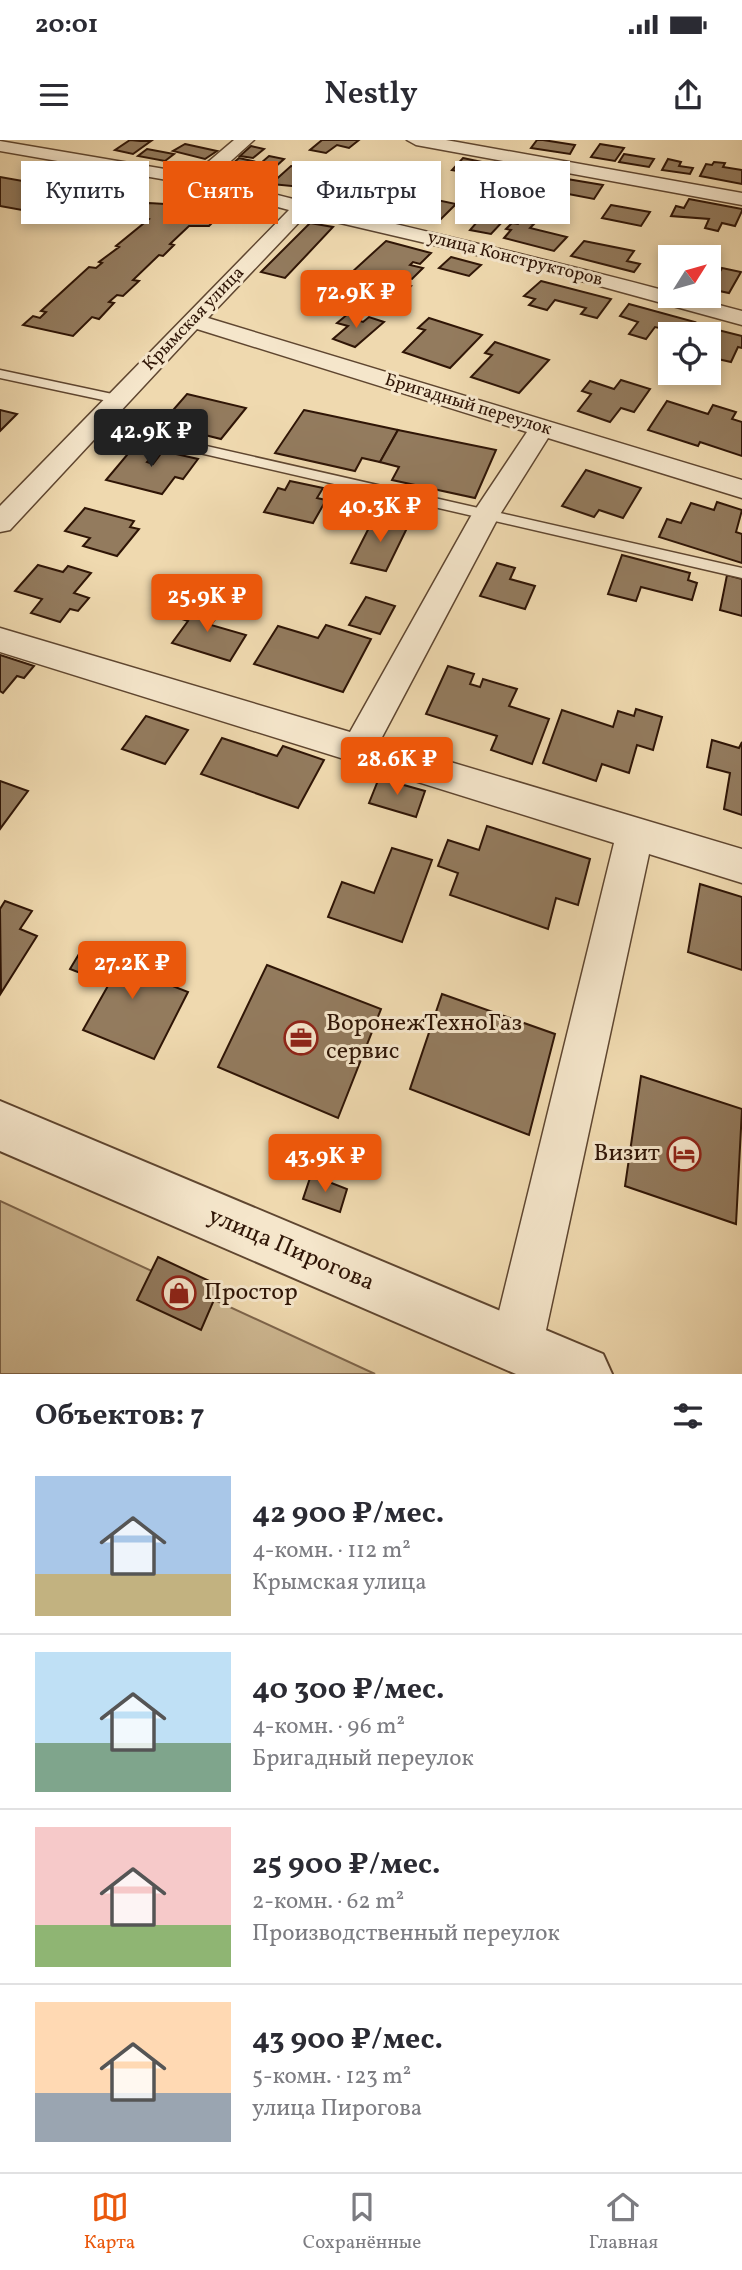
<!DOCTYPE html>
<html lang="ru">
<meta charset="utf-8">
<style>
body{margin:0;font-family:Vollkorn,serif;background:#f7f7f7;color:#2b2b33;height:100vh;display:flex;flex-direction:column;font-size:26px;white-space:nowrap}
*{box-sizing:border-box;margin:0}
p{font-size:23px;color:#7c7c81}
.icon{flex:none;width:38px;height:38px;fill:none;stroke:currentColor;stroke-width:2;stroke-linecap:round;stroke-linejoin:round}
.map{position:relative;height:1234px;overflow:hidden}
.panel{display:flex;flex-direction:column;background:#fff;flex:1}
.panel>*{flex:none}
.guide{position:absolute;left:21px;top:21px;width:700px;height:63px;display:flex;gap:14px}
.needle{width:46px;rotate:53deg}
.buttons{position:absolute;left:658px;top:105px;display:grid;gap:14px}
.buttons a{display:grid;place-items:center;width:63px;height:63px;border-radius:0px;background:#fff;box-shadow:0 4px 10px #0003;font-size:35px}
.price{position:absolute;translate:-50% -60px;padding:0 16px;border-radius:7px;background:#ea580c;color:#fff;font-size:23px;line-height:46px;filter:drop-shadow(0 2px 4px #0008)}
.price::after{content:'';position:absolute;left:50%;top:42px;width:21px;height:16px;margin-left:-10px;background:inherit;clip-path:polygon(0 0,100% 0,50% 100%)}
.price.selected{background:#222;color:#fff}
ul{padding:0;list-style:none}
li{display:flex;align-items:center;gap:21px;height:175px;padding:0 35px}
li+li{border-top:2px solid #e1e1e2}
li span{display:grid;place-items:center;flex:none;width:196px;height:140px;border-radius:0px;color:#555}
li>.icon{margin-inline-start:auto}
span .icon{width:84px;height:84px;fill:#fffc;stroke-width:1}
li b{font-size:30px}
h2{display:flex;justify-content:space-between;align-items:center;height:84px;padding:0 35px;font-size:30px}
.pill{padding:0 24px;border-radius:0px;background:#fff;box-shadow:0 4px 10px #0003;font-size:24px;line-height:63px}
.pill.selected{background:#ea580c;color:#fff}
.status{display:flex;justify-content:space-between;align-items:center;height:49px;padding:0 35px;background:#fff;direction:ltr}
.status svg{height:19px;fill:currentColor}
header{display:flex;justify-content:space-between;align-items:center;height:91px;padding:0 35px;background:#fff;font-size:32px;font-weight:600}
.menu{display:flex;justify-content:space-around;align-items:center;height:98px;border-top:2px solid #e1e1e2;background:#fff;font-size:19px;color:#7c7c81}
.menu a{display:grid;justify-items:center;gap:4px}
.menu .selected{color:#ea580c}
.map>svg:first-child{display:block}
</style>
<div class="status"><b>20:01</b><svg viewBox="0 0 49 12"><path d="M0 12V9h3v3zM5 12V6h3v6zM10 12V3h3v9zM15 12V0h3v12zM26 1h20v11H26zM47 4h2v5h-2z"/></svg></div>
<header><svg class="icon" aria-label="menu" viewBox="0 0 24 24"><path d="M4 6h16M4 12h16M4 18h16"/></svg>Nestly<svg class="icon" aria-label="share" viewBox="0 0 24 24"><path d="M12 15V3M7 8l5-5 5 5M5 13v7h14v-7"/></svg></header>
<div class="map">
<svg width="742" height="1234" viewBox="0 0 742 1234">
<rect width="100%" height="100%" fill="#efd9af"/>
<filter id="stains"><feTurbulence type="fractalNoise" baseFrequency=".00286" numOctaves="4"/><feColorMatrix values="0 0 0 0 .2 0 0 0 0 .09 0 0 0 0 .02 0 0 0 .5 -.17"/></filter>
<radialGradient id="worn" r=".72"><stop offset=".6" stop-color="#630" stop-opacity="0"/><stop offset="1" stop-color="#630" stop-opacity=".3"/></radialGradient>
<polygon fill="#ceb892" stroke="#7e664c" stroke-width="2" points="0,1061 375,1234 0,1234"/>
<g fill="#937b5e" stroke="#2f1506" stroke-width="2">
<polygon points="130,0 140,1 151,1 133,14 115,10"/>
<polygon points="322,0 359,0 349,8 337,5 326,13 310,10"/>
<polygon points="537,0 543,0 575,5 570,14 531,8"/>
<polygon points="185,4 217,11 205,19 173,11"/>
<polygon points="600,4 624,8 615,21 591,17"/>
<polygon points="251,6 264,9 253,18 240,16"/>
<polygon points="147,9 174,14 165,21 138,16"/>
<polygon points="624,14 654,19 649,27 619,22"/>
<polygon points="269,16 284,19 262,39 224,31 239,18 261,23"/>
<polygon points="463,18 505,27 496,38 452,30"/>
<polygon points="668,19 681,22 679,26 693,28 690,34 662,30"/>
<polygon points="714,22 725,23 723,27 742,30 742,44 700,36 706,24 712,25"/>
<polygon points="291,26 301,28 318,31 302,47 271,44"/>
<polygon points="512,27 556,35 547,47 502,38"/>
<polygon points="0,37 85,52 55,76 0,66"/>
<polygon points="567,39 603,45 594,59 558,52"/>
<polygon points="418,56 456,64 439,81 391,69 399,62 409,64"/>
<polygon points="689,59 742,69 742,71 735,86 722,83 718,91 705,88 709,79 671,76 676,66 684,68"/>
<polygon points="169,61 192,68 195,65 206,68 203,71 219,76 209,86 189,86 170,104 174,105 163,116 159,115 133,140 139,141 123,156 117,155 109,162 114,163 99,179 92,177 73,196 23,185 33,176 40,178 46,172 41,171 89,127 96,128 102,123 99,122 119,107 116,106 149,79 137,74 149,63 165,64"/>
<polygon points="611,65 650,72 641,86 602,78"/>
<polygon points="483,75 504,80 491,94 470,90"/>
<polygon points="521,81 534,84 530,88 567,97 554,111 504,98 511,90 506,89 512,83 518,84"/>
<polygon points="310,83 333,87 285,138 261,132"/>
<polygon points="386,101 431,113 420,124 413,122 410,125 423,128 412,139 398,135 395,138 401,140 398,143 411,146 397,160 339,144"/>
<polygon points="584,101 634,111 627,121 640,124 634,132 571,116"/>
<polygon points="451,117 481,125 469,136 439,128"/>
<polygon points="722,128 741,132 729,153 710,149"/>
<polygon points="541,141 611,159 597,178 581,174 586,168 555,160 547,170 529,165 535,159 524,156"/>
<polygon points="629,164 695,182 686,194 655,187 646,199 629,194 638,182 620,176"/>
<polygon points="349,173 358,176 354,179 363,182 369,177 384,182 355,207 333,199 348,186 337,183"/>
<polygon points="429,178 482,195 450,228 403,212 425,190 418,188"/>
<polygon points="706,187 742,196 742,208 738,207 731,222 709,217 709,194 702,194"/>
<polygon points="495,202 549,220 519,253 471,237 492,215 485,213"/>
<polygon points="621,240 650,249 634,272 621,268 610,282 578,271 591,254 582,251 590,241 614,249"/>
<polygon points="187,254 246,268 221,299 161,284"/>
<polygon points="667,261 708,274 713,265 736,272 732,279 742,282 742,316 700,302 698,306 648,290"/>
<polygon points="0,270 17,274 0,291"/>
<polygon points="304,270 398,290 380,322 362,318 355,331 275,313"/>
<polygon points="398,290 496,310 475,358 392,340 399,327 380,322"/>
<polygon points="137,303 159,308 147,322 153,324 163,311 198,319 183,339 175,337 162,354 106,340"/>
<polygon points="586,330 641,348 623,378 599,370 594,377 562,366"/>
<polygon points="290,341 323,348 317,358 326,360 313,383 264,372 278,348 285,350"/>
<polygon points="717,362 742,370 736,392 742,394 742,423 659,397 667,379 681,383 691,363 714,370"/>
<polygon points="85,368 134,381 130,387 139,389 117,416 83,406 90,398 65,391"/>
<polygon points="375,376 409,384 386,431 351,423"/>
<polygon points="622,415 690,433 688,440 697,443 692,460 641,447 636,461 608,454"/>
<polygon points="497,423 515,428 510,439 535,446 525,469 480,456"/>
<polygon points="38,425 63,432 68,426 91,433 74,453 89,458 78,471 70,469 60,482 31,473 42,459 15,451"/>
<polygon points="727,435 742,439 742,476 720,470"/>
<polygon points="366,457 395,466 380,494 349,485"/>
<polygon points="190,463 220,472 211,485 246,495 230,521 172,503 188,481 179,478"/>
<polygon points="326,485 371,499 343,552 254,524 278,486 318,498"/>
<polygon points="0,515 34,526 24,538 17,536 3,553 0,551"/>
<polygon points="448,526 474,534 470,544 480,547 483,539 517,549 509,566 549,579 532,624 491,610 497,596 426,574"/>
<polygon points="636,569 662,577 653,610 637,605 629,633 602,624 596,641 543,623 562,570 613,587 618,571 634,576"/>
<polygon points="146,576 188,590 165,624 122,609"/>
<polygon points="222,598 277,616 283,606 324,620 298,668 201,634"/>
<polygon points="712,600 739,608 742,602 742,675 724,669 730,633 707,627"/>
<polygon points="379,638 425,651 416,677 369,663"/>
<polygon points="0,641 28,651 0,689"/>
<polygon points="487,686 590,719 578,765 556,758 548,789 450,755 458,733 438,726 448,700 479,710"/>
<polygon points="392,708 432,720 402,802 328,777 342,742 374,753"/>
<polygon points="700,744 742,757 742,830 688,812"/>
<polygon points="5,761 32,771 20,789 37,796 1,853 0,769"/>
<polygon points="82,809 118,823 125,812 177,832 170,845 188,852 154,919 83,890 109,844 70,829"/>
<polygon points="267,825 381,869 338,978 218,927"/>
<polygon points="442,854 555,894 529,995 410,949"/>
<polygon points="641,936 742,969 736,1084 625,1046"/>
<polygon points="311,1035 347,1049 340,1072 303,1059"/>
<polygon points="158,1117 220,1146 201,1190 137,1160"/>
</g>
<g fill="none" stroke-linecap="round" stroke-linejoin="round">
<defs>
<g id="service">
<polygon points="0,230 117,255 123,259 117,263 0,238"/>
<polygon points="92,280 742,428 742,438 87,287 87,281"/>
</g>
<g id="minor">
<path d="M234 0H254L212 38C364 79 518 111 670 152V156H685L742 171V185L545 131 306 75 208 178 742 340V358L548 298 499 376 380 601 742 709V743L649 714 543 1204 535 1222 517 1230 499 1222 491 1204 614 703 0 512V488L350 592 471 376 527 292 197 189 10 390 0 392V366L289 70 196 45 0 11V1L194 34Z"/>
<polygon points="407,0 446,0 742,53 742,65 416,5"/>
</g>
<polygon id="tertiary" points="0,961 603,1214 612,1234 516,1234 0,1011"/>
</defs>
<use href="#service" stroke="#5f4630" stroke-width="3"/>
<use href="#minor" stroke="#5f4630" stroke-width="3"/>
<use href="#tertiary" stroke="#5f4630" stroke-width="4"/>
<use href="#service" fill="#f5e6cb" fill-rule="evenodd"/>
<use href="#minor" fill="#f5e6cb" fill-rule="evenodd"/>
<use href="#tertiary" fill="#f5e6cb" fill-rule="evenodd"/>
</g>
<defs>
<symbol id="office-ring" viewBox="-11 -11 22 22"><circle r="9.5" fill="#f5e6cb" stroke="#8f2418" stroke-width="1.5"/><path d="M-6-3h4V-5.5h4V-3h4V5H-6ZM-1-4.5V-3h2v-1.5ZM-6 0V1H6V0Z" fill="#8f2418"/></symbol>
<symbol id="hotel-ring" viewBox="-11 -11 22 22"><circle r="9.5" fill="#f5e6cb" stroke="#8f2418" stroke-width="1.5"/><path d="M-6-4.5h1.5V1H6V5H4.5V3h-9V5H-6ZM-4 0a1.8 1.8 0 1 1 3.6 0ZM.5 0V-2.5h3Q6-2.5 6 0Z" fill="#8f2418"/></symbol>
<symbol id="shop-ring" viewBox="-11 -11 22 22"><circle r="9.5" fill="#f5e6cb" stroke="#8f2418" stroke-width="1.5"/><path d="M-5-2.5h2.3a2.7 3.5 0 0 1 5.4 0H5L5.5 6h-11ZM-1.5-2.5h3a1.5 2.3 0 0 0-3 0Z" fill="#8f2418"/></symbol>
</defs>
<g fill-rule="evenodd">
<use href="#office-ring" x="282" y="879" width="38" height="38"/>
<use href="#hotel-ring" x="665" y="995" width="38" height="38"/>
<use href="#shop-ring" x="160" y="1134" width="38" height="38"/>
</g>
<g text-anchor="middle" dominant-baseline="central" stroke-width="6" stroke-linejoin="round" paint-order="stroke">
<g font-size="18" fill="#2f1506" stroke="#f5e6cb">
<text transform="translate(515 119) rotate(14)">улица Конструкторов</text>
<text transform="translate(194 179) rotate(-46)">Крымская улица</text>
<text transform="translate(468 265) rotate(17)">Бригадный переулок</text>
</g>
<g font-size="24" fill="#2f1506" stroke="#f5e6cb" text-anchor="start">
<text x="326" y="884">ВоронежТехноГаз<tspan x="326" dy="28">сервис</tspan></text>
<text x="660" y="1014" text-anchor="end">Визит</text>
<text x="204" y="1153">Простор</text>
</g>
<g font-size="24" fill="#2f1506" stroke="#f5e6cb">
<text transform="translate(291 1110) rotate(23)">улица Пирогова</text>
</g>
</g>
<rect width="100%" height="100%" filter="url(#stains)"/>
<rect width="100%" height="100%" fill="url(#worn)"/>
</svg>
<div class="buttons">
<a><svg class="needle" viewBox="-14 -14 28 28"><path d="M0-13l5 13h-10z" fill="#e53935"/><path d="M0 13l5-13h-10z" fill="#7c7c81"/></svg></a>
<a><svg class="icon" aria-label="locate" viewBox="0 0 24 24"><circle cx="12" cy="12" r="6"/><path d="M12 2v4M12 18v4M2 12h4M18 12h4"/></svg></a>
</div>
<b class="price" style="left:356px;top:190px">72.9K ₽</b>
<b class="price selected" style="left:151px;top:329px">42.9K ₽</b>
<b class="price" style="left:380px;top:404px">40.3K ₽</b>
<b class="price" style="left:207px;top:494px">25.9K ₽</b>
<b class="price" style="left:397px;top:657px">28.6K ₽</b>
<b class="price" style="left:132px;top:861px">27.2K ₽</b>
<b class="price" style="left:325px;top:1054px">43.9K ₽</b>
<div class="guide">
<a class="pill">Купить</a>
<a class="pill selected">Снять</a>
<a class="pill">Фильтры</a>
<a class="pill">Новое</a>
</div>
</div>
<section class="panel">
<h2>Объектов: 7<svg class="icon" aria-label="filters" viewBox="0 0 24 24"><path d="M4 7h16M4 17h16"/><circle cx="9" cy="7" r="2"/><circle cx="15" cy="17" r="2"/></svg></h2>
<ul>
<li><span style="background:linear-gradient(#a9c7e8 70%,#c2b280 0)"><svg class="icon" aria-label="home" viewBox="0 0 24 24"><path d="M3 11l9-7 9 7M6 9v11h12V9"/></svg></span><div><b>42 900 ₽/мес.</b><p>4-комн. · 112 m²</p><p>Крымская улица</p></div></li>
<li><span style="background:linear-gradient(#bfe0f5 65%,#7fa58c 0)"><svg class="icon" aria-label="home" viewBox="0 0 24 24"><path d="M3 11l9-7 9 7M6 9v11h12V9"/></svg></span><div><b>40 300 ₽/мес.</b><p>4-комн. · 96 m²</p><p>Бригадный переулок</p></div></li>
<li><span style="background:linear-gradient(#f6c9c9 70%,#8fb573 0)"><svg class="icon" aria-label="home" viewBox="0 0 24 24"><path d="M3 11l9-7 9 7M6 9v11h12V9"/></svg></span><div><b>25 900 ₽/мес.</b><p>2-комн. · 62 m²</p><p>Производственный переулок</p></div></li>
<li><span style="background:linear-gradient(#ffd9b3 65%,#9aa5b1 0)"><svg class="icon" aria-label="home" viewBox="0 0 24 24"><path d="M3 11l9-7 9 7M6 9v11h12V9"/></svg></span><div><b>43 900 ₽/мес.</b><p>5-комн. · 123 m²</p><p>улица Пирогова</p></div></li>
</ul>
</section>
<nav class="menu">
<a class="selected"><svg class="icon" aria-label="map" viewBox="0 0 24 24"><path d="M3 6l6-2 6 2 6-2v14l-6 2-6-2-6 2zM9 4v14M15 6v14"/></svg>Карта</a>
<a><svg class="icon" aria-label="saved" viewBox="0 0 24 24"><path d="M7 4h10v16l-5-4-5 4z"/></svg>Сохранённые</a>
<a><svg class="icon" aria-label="home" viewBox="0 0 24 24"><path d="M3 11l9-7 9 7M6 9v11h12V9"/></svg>Главная</a>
</nav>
